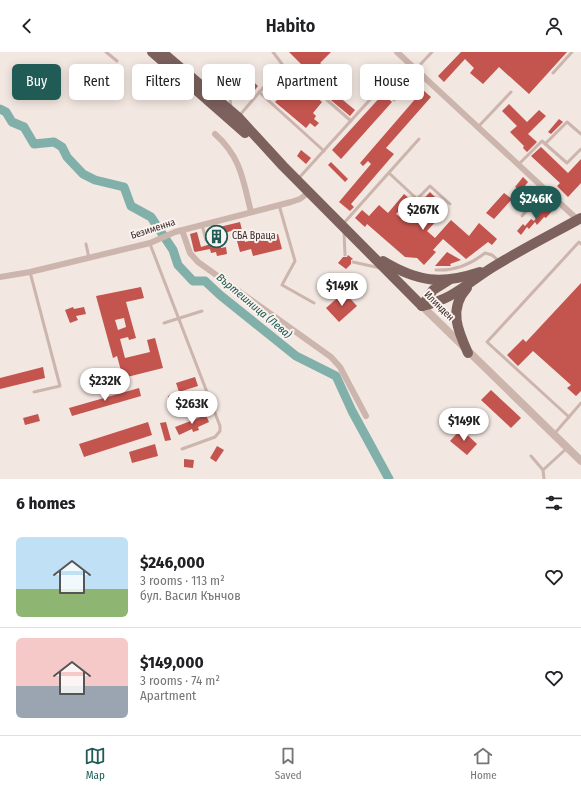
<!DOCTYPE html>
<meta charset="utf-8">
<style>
body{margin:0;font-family:"Fira Sans Condensed",sans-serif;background:#f6f6f6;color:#202124;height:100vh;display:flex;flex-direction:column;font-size:15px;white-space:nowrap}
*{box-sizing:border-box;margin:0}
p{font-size:13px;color:#757577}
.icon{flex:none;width:22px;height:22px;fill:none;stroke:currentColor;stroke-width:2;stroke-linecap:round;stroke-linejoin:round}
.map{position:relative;height:427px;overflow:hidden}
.sheet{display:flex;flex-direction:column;background:#fff;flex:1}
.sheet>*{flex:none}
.top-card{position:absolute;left:12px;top:12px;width:557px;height:36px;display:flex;gap:8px}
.price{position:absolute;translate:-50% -34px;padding:0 9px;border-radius:14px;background:#fff;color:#222;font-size:13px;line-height:26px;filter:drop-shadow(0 1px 2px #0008)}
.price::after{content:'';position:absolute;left:50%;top:24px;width:12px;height:9px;margin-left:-6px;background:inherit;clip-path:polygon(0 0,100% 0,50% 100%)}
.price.active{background:#205c55;color:#fff}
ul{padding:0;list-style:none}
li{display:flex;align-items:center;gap:12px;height:100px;padding:0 16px}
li+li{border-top:1px solid #e0e0e0}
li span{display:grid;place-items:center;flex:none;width:112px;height:80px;border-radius:6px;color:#555}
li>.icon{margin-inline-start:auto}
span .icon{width:48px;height:48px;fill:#fffc;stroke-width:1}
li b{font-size:17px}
h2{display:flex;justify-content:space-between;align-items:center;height:48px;padding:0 16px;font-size:17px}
.tag{padding:0 14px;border-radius:6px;background:#fff;box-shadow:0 2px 10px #0003;font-size:14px;line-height:36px}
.tag.active{background:#205c55;color:#fff}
header{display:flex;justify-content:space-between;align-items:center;height:52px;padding:0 16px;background:#fff;font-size:18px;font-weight:600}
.dock{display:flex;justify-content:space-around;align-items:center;height:56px;border-top:1px solid #e0e0e0;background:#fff;font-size:11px;color:#757577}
.dock a{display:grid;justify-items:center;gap:2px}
.dock .active{color:#205c55}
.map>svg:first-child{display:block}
</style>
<header><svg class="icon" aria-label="back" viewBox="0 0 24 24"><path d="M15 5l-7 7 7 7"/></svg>Habito<svg class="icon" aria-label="person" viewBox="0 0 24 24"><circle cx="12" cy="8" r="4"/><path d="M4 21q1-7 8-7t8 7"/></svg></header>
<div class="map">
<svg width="581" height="427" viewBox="0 0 581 427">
<rect width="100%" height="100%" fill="#f3e7e1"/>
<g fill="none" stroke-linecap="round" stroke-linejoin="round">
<polyline stroke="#80b0a9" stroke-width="9" points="0,57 6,60 12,70 24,75 34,92 54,90 62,95 67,105 83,122 95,128 124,135 131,154 151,165 173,198 178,213 193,229 205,229 220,243 296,304 336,324 352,359 389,427"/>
</g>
<g fill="#c4544e" fill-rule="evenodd">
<polygon points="289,0 331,0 320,11 331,20 329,22 338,30 335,33 342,40 338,44 355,58 350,64 326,44 328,41 319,34 320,32 313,26 314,25"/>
<polygon points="461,0 567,0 529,42 499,15 483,32 470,21 474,16 465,7 444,30 438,24"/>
<polygon points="289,17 303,30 302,32 322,50 313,61 316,64 314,67 319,71 315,75 310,71 306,76 275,50 277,48 270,42"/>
<polygon points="219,19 229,28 232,26 238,32 229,41 221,33 216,32 211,27"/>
<polygon points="245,22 258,34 253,40 239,28"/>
<polygon points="423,38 431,45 386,96 394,102 351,152 354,155 350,159 339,150 371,112 368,109 363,114 360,111"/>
<polygon points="383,42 392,50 341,107 332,98"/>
<polygon points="509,52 527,70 539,58 546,64 528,82 537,90 527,100 523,96 524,94 510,80 517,74 502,59"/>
<polygon points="559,67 563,70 551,82 548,80"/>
<polygon points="541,95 568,121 581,107 581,131 568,145 557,134 560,131 531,104"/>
<polygon points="301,98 311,106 306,112 297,104"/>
<polygon points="331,110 348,127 345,130 328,113"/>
<polygon points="523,125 528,130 521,139 515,135"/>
<polygon points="430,140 440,150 431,159 439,166 427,179 435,186 451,168 469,184 479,171 497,187 492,193 488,190 466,207 443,187 433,198 436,200 424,213 417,206 405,205 367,172 365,175 355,166 362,158 369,164 379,153 388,161 404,142 410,147 396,162 404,168"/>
<polygon points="504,141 512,147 494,167 486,161"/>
<polygon points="545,153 552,159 546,166 544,165 537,173 535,170 529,177 527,175 521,183 517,179 523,172 525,174 531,167 534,169"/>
<polygon points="240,170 245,190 278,182 282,197 253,204 251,197 240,200 234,178 222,182 223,186 219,188 221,196 226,195 227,202 217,204 216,200 211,201 210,197 195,200 194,199 190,182 197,180 201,195 214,191 211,183 208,184 207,178"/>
<polygon points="447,200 461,208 450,212 451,214 435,214"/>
<polygon points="348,203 353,207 351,208 351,212 346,217 338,211 343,205 347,205"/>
<polygon points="581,231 581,339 576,344 567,336 571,333 533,299 518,314 507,303 523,287 526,290"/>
<path d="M141 235 144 246 126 250 136 286 129 288 128 285 120 287 125 306 150 300 147 288 155 286 163 316 123 326 117 304 113 306 96 244ZM124 266 126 275 118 278 115 268Z"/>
<polygon points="344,240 357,254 339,270 326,256"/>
<polygon points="73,255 74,257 84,255 86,262 76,264 78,268 70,271 65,258"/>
<polygon points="43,315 45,326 0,337 0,326"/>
<polygon points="195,325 198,334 179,340 176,331"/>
<polygon points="139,336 141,344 72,364 69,356"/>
<polygon points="491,338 521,366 511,376 481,348"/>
<polygon points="175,342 177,356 171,357 168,344"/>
<polygon points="38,362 40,369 25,373 23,366"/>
<polygon points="475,362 485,372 478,379 468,369"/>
<polygon points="206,363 209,370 198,375 199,378 193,380 192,377 179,383 175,375"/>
<polygon points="148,370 152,383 84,405 79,392"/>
<polygon points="166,370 171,388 165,389 160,371"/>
<polygon points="461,377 477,392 467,403 450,389"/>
<polygon points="155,392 158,404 132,411 129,400"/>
<polygon points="217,394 224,398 216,410 210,406"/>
<polygon points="184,407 194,408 193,416 184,415"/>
</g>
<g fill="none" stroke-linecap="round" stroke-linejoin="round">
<g stroke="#ccb5ac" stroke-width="3">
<polyline points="106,0 117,9"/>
<polyline points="416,17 432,0"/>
<polyline points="553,21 572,0"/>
<polyline points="208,35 219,35 230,46 231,56"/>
<polyline points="381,36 394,48"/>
<polyline points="259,40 324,99"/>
<polyline points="327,48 351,69"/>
<polyline points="239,64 280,16 282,12 273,0"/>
<polyline points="478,75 511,40"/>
<polyline points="545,92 567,70 581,82"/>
<polyline points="518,113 542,89 567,111 581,97"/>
<polyline points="389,121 417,147 430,134 450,152"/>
<polyline points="298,127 396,19"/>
<polyline points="279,153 295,209 282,233 314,251"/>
<polyline points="522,164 545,138"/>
<polyline points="343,172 419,87"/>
<polyline points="202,173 206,188"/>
<polyline points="344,179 345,203"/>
<polyline points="86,192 89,206"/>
<polyline points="150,192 220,374 220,379 215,385 182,397"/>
<polyline points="353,210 380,216"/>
<path d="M436 218C455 219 470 213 485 201L492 203 499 209"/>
<polyline points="30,220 60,334 34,340"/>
<polyline points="164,271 202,259"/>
<polyline points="569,365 487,290 579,190 581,192"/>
<polyline points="555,381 581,351"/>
<polyline points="531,404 543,418 544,427"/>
<polyline points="543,418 566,397"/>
</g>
<g stroke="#ccb5ac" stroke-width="6">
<polyline points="397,0 578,168"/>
<path d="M215 82C241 105 243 128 251 160"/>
<polyline points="182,178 190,201 198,210 331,305 340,315 366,364"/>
<polyline points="0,225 30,220 150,191 175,180 291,150 300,147 309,140"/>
</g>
<polyline stroke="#ccb5ac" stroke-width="8" points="422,254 581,409"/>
<g stroke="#7c615d" stroke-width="10">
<polyline points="152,0 167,13"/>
<polyline points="162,0 238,65 283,114 422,254"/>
<polyline points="179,23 245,81"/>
<path d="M383 209C418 230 441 233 480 220"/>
<path d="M467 236C448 257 458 279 468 301"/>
<path d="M422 254C454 247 467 231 493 215 522 197 552 182 581 166"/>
<polyline points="422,254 433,238 449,228"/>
</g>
</g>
<defs>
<symbol id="building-ring" viewBox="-11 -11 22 22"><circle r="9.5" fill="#faf2ee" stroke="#205c55" stroke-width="1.5"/><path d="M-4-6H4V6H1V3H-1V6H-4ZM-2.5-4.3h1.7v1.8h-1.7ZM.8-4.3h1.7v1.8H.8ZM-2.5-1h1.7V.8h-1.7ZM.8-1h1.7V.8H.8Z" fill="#205c55"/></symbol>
</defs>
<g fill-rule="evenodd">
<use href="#building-ring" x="204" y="172" width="25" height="25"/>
</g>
<g text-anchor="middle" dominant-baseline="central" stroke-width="4" stroke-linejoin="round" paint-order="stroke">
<g font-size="10" fill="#3a2d2b" stroke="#faf2ee">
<text transform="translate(153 177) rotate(-18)">Безименна</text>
<text transform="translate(439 254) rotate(45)">Илинден</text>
</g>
<g font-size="10" fill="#3a2d2b" stroke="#faf2ee" text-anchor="start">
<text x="232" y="184">СБА Враца</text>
</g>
<g font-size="11" font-style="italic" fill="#205c55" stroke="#faf2ee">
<text transform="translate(254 254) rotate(40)">Въртешница (Лева)</text>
</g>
</g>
</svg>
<b class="price active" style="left:536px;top:168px">$246K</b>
<b class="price" style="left:423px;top:179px">$267K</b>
<b class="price" style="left:342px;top:255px">$149K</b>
<b class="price" style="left:105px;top:350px">$232K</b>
<b class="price" style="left:192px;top:373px">$263K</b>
<b class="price" style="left:464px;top:390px">$149K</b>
<div class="top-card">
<a class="tag active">Buy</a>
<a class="tag">Rent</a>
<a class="tag">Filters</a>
<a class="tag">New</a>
<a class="tag">Apartment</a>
<a class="tag">House</a>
</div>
</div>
<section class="sheet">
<h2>6 homes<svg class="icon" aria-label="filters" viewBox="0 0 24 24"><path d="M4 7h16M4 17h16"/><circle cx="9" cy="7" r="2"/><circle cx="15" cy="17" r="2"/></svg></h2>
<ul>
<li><span style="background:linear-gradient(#bfe0f5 65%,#8fb573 0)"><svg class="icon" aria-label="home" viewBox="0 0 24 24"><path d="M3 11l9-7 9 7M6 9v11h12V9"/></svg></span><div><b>$246,000</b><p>3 rooms · 113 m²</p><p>бул. Васил Кънчов</p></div><svg class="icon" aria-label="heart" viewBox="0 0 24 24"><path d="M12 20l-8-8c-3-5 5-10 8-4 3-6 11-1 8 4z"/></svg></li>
<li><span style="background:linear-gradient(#f6c9c9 60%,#9aa5b1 0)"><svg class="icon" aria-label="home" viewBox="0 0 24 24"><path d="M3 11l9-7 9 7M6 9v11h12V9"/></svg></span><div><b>$149,000</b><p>3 rooms · 74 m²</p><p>Apartment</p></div><svg class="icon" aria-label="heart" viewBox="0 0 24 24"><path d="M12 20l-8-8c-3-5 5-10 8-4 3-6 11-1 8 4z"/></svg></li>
</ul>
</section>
<nav class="dock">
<a class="active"><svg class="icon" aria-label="map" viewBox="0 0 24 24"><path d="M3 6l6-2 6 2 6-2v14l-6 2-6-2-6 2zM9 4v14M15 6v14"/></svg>Map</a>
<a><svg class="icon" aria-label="saved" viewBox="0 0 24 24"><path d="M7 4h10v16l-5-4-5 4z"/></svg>Saved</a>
<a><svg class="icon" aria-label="home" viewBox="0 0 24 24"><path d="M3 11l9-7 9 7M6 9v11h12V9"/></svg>Home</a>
</nav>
